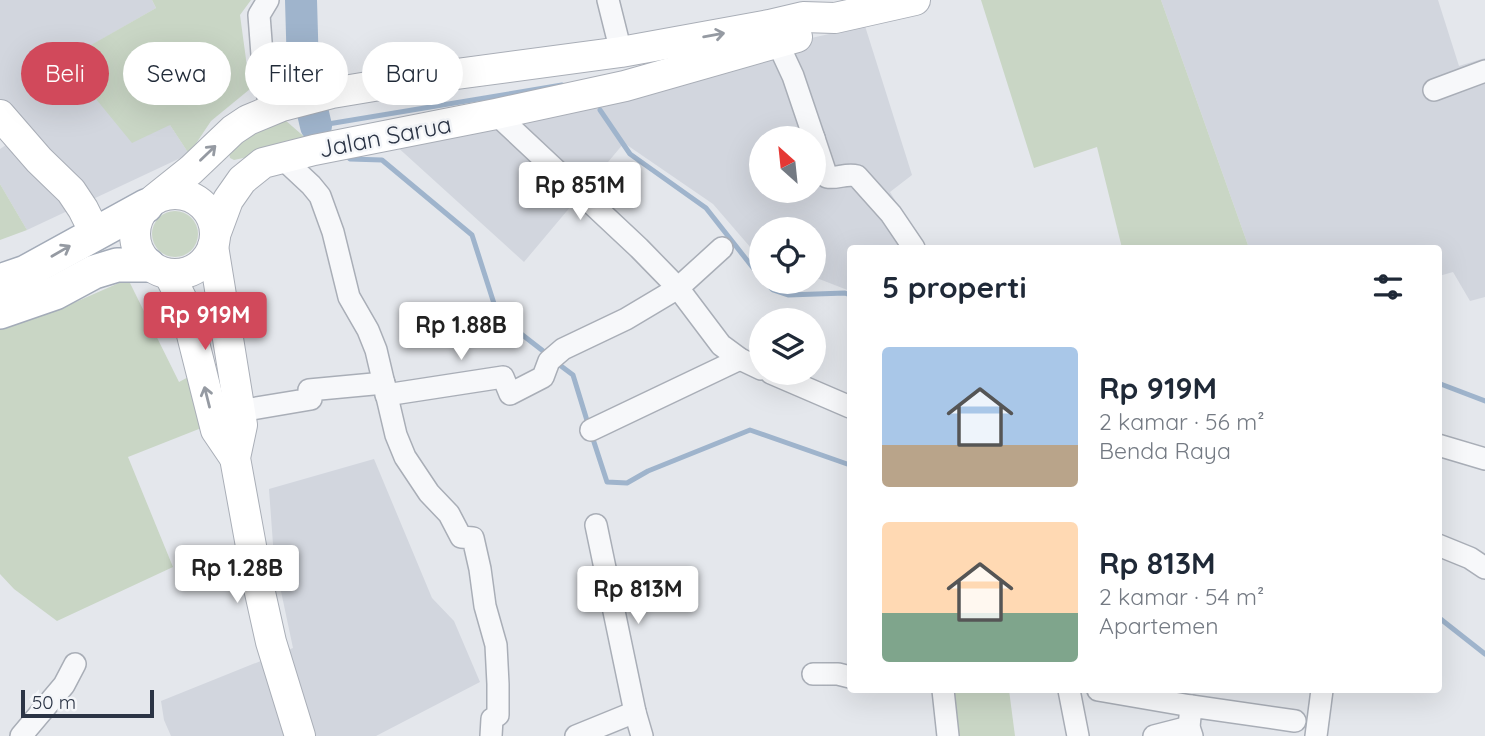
<!DOCTYPE html>
<html lang="id">
<meta charset="utf-8">
<style>
body{margin:0;font-family:Quicksand,sans-serif;background:#f6f6f7;color:#1f2937;height:100vh;display:flex;flex-direction:column;font-size:26px;white-space:nowrap}
*{box-sizing:border-box;margin:0}
p{font-size:23px;color:#747a83}
.icon{flex:none;width:38px;height:38px;fill:none;stroke:currentColor;stroke-width:2;stroke-linecap:round;stroke-linejoin:round}
.map{position:relative;flex:1;overflow:hidden}
.panel{position:absolute;left:847px;top:245px;width:595px;height:448px;display:flex;flex-direction:column;background:#fff;border-radius:7px;box-shadow:0 7px 28px #0002}
.panel>*{flex:none}
.guide{position:absolute;left:21px;top:42px;width:665px;height:63px;display:flex;gap:14px}
.needle{width:46px;rotate:333deg}
.controls{position:absolute;left:749px;top:126px;display:grid;gap:14px}
.controls a{display:grid;place-items:center;width:77px;height:77px;border-radius:50%;background:#fff;box-shadow:0 7px 28px #0002;font-size:35px}
.scale{position:absolute;left:21px;bottom:18px;width:133px;box-sizing:border-box;padding-left:7px;border:4px solid #2b3445;border-top:0;font-size:19px;line-height:24px;white-space:nowrap;color:#2b3445;-webkit-text-stroke:5px #f4f6f9;paint-order:stroke}
.price{position:absolute;translate:-50% -60px;padding:0 16px;border-radius:7px;background:#fff;color:#222;font-size:23px;line-height:46px;filter:drop-shadow(0 2px 4px #0008)}
.price::after{content:'';position:absolute;left:50%;top:42px;width:21px;height:16px;margin-left:-10px;background:inherit;clip-path:polygon(0 0,100% 0,50% 100%)}
.price.on{background:#d1495b;color:#fff}
ul{padding:0;list-style:none}
li{display:flex;align-items:center;gap:21px;height:175px;padding:0 35px}
li span{display:grid;place-items:center;flex:none;width:196px;height:140px;border-radius:7px;color:#555}
li>.icon{margin-inline-start:auto}
span .icon{width:84px;height:84px;fill:#fffc;stroke-width:1}
li b{font-size:30px}
h2{display:flex;justify-content:space-between;align-items:center;height:84px;padding:0 35px;font-size:30px}
.tag{padding:0 24px;border-radius:32px;background:#fff;box-shadow:0 7px 28px #0002;font-size:24px;line-height:63px}
.tag.on{background:#d1495b;color:#fff}
.map>svg:first-child{display:block}
</style>
<div class="map">
<svg width="1485" height="736" viewBox="0 0 1485 736">
<rect width="100%" height="100%" fill="#e4e7ec"/>
<g fill="#d2d6de" fill-rule="evenodd">
<polygon points="0,0 152,0 156,8 71,57 170,125 189,154 27,230 0,184 0,149 15,139 0,117"/>
<polygon points="1161,0 1438,0 1459,66 1485,58 1485,297 1470,301 1453,272 1439,276 1438,248 1249,248"/>
<path d="M865 26 912 175 890 192 924 248H850V291L814 277V229H761V257L757 255 713 204 624 143 524 262 383 134ZM761 138H814V191H761Z"/>
<polygon points="374,459 432,598 454,621 480,682 376,736 171,736 164,720 161,701 293,648 274,558 269,489"/>
</g>
<g fill="#c9d6c5">
<polygon points="152,0 251,0 240,15 250,89 211,121 189,154 170,125 132,143 96,99 70,57 156,8"/>
<polygon points="981,0 1161,0 1249,248 1122,248 1097,147 1034,168"/>
<path d="M285 120 308 140 307 144 234 160 230 158 229 153C243 142 267 121 285 120Z"/>
<polygon points="0,184 27,230 0,240"/>
<circle cx="175" cy="234" r="23"/>
<polygon points="128,279 179,382 196,373 209,425 128,457 173,567 57,621 14,589 0,574 0,325 62,308"/>
<polygon points="943,690 1009,690 1015,736 948,736"/>
</g>
<g fill="none" stroke-linecap="round" stroke-linejoin="round">
<g stroke="#9fb4cc" stroke-width="5">
<polyline points="600,110 630,154 706,208 761,278"/>
<polyline points="316,126 329,138"/>
<polyline points="316,126 562,85"/>
<polyline points="346,155 350,159 382,160 472,235 498,316 547,354"/>
<polyline points="765,282 773,290 788,295 845,293 850,295"/>
<polyline points="557,363 573,375 589,427"/>
<polyline points="1438,383 1485,401"/>
<polyline points="592,436 607,482 627,483 648,471 750,430 850,465"/>
<polyline points="1438,617 1485,654"/>
</g>
<polyline stroke="#9fb4cc" stroke-width="32" points="301,0 303,70 316,126"/>
<defs>
<g id="street">
<polyline points="268,0 259,15 263,68 270,109"/>
<polyline points="608,0 621,52"/>
<polyline points="773,33 793,76 814,138"/>
<polyline points="1434,90 1485,71"/>
<polyline points="496,114 639,248 678,288 721,345 740,359 761,369"/>
<path d="M814 138 827 177C837 179 846 173 857 176L891 214 914 248"/>
<polyline points="281,157 311,185 320,196 333,232 349,297 368,330 376,350 396,435 405,457 429,493 449,514 461,537 473,538 480,569 485,606 496,645 498,684 498,715 492,719 491,736"/>
<polyline points="771,373 850,407"/>
<polyline points="386,395 503,377 510,394 543,377 549,361 563,349 626,319 678,288 722,248"/>
<polyline points="239,411 311,399 309,390 384,383"/>
<polyline points="591,430 740,359"/>
<polyline points="1438,445 1485,459"/>
<polyline points="596,525 635,712 642,736"/>
<polyline points="1438,545 1470,558 1485,568"/>
<polyline points="813,674 838,674 850,677"/>
<polyline points="943,690 948,736"/>
<polyline points="1069,690 1078,736"/>
<polyline points="1098,690 1191,706"/>
<polyline points="21,736 64,685 75,664"/>
<polyline points="576,736 635,712"/>
<polyline points="1154,736 1189,727"/>
<polyline points="1192,736 1189,727 1191,706 1295,721"/>
<polyline points="1316,736 1322,690"/>
</g>
<g id="secondary">
<polyline points="0,115 39,160 71,191 83,209 95,233"/>
<circle cx="175" cy="234" r="40"/>
<polyline points="156,198 191,170 233,130 248,120 282,106 332,93 404,81 621,52 769,25 803,17 835,18 915,0"/>
<polyline points="215,235 228,200 242,180 263,163 314,150 496,114 625,86 797,37"/>
<polyline points="213,246 242,425 235,458 257,579 271,642 300,736"/>
<polyline points="169,274 184,304 189,323 216,430 235,458"/>
</g>
<g id="primary">
<polyline points="0,281 26,272 146,206"/>
<polyline points="0,312 55,293 94,272 117,265 148,265"/>
</g>
</defs>
<use href="#street" stroke="#a9aeb7" stroke-width="24"/>
<use href="#secondary" stroke="#a9aeb7" stroke-width="32"/>
<use href="#primary" stroke="#a3abb8" stroke-width="36"/>
<use href="#street" stroke="#f7f8fa" stroke-width="21"/>
<use href="#secondary" stroke="#fff" stroke-width="30"/>
<use href="#primary" stroke="#fff" stroke-width="33"/>
</g>
<defs><path id="oneway-shaft" d="M-6 0H5M1.5-3L5.5 0L1.5 3" fill="none" stroke-width="1.6" stroke-linecap="round" stroke-linejoin="round" transform="scale(1.75)"/></defs>
<g stroke="#959aa2">
<use href="#oneway-shaft" transform="translate(714 35) rotate(-10)"/>
<use href="#oneway-shaft" transform="translate(208 153) rotate(-44)"/>
<use href="#oneway-shaft" transform="translate(61 251) rotate(-30)"/>
<use href="#oneway-shaft" transform="translate(207 397) rotate(-104)"/>
</g>
<g text-anchor="middle" dominant-baseline="central" stroke-width="5" stroke-linejoin="round" paint-order="stroke">
<g font-size="24" fill="#2b3445" stroke="#f4f6f9">
<text transform="translate(385 136) rotate(-11)">Jalan Sarua</text>
</g>
</g>
</svg>
<div class="controls">
<a><svg class="needle" viewBox="-14 -14 28 28"><path d="M0-13l5 13h-10z" fill="#e53935"/><path d="M0 13l5-13h-10z" fill="#747a83"/></svg></a>
<a><svg class="icon" aria-label="locate" viewBox="0 0 24 24"><circle cx="12" cy="12" r="6"/><path d="M12 2v4M12 18v4M2 12h4M18 12h4"/></svg></a>
<a><svg class="icon" aria-label="layers" viewBox="0 0 24 24"><path d="M12 4l9 5-9 5-9-5zM3 14l9 5 9-5"/></svg></a>
</div>
<div class="scale">50 m</div>
<b class="price" style="left:580px;top:222px">Rp 851M</b>
<b class="price on" style="left:205px;top:352px">Rp 919M</b>
<b class="price" style="left:461px;top:362px">Rp 1.88B</b>
<b class="price" style="left:237px;top:605px">Rp 1.28B</b>
<b class="price" style="left:638px;top:626px">Rp 813M</b>
<div class="guide">
<a class="tag on">Beli</a>
<a class="tag">Sewa</a>
<a class="tag">Filter</a>
<a class="tag">Baru</a>
</div>
<section class="panel">
<h2>5 properti<svg class="icon" aria-label="filters" viewBox="0 0 24 24"><path d="M4 7h16M4 17h16"/><circle cx="9" cy="7" r="2"/><circle cx="15" cy="17" r="2"/></svg></h2>
<ul>
<li><span style="background:linear-gradient(#a9c7e8 70%,#b9a48a 0)"><svg class="icon" aria-label="home" viewBox="0 0 24 24"><path d="M3 11l9-7 9 7M6 9v11h12V9"/></svg></span><div><b>Rp 919M</b><p>2 kamar · 56 m²</p><p>Benda Raya</p></div></li>
<li><span style="background:linear-gradient(#ffd9b3 65%,#7fa58c 0)"><svg class="icon" aria-label="home" viewBox="0 0 24 24"><path d="M3 11l9-7 9 7M6 9v11h12V9"/></svg></span><div><b>Rp 813M</b><p>2 kamar · 54 m²</p><p>Apartemen</p></div></li>
</ul>
</section>
</div>
